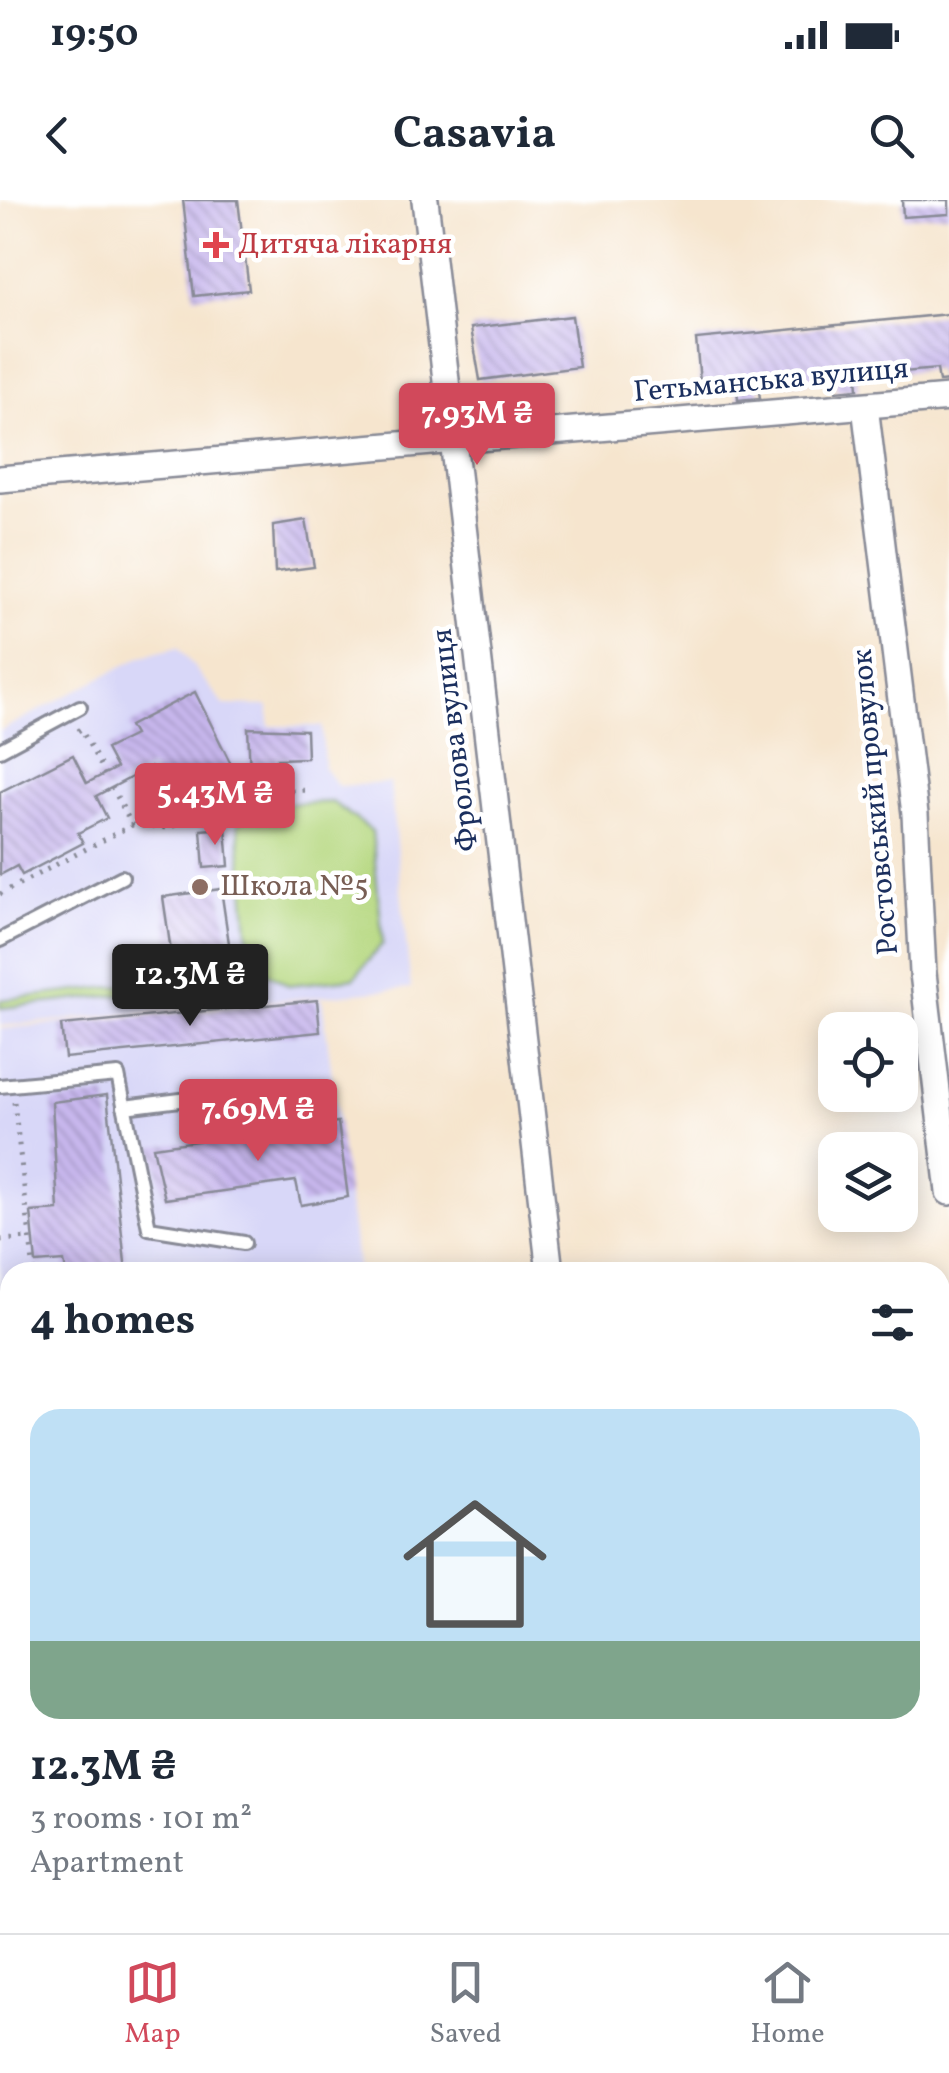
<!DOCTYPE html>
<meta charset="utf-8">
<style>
body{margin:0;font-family:Vollkorn,serif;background:#f2f2f3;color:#1f2937;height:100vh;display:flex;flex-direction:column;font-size:38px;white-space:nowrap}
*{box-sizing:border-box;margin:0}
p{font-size:32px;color:#747a83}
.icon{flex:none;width:55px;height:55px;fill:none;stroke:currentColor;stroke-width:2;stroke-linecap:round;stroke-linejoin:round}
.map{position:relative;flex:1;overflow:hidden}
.details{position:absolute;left:0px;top:1062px;width:950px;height:672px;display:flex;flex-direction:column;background:#fff;border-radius:30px 30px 0 0;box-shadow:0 5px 25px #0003}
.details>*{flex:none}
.controls{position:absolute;left:818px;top:812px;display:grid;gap:20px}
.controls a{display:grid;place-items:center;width:100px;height:100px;border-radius:20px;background:#fff;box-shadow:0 5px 25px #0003;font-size:50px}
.price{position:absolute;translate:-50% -85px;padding:0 22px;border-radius:10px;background:#d1495b;color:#fff;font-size:32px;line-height:65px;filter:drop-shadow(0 2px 5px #0008)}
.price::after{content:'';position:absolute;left:50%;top:60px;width:30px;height:22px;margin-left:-15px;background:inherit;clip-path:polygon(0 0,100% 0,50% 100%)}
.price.current{background:#222;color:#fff}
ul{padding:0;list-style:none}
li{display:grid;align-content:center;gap:20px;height:530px;padding:0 30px}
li+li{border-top:2px solid #e0e1e3}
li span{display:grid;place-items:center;height:310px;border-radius:30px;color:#555}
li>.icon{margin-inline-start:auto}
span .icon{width:180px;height:180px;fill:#fffc;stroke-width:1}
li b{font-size:42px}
h2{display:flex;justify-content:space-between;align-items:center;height:120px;padding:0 30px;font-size:42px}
.status{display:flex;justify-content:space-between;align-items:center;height:70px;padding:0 50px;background:#fff;direction:ltr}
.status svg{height:28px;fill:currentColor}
header{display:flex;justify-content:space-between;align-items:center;height:130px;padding:0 30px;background:#fff;font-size:45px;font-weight:700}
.tab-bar{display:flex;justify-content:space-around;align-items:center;height:140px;border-top:2px solid #e0e1e3;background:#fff;font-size:28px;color:#747a83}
.tab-bar a{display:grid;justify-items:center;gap:5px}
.tab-bar .current{color:#d1495b}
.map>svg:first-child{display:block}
</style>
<div class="status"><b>19:50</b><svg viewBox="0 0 49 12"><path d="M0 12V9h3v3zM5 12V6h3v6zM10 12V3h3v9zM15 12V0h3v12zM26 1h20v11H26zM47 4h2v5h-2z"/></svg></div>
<header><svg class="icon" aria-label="back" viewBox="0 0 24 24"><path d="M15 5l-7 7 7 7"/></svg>Casavia<svg class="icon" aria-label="search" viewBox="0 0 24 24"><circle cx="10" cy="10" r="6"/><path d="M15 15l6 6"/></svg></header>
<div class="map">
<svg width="949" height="1733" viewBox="0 0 949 1733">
<defs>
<pattern id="building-back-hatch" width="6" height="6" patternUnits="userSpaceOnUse" patternTransform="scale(2.5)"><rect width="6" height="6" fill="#c8b7ed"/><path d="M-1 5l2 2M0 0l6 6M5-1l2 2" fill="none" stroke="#a295c3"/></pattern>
</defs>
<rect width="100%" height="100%" fill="#fff"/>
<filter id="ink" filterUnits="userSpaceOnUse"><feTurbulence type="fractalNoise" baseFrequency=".01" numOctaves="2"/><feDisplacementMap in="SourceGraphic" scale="20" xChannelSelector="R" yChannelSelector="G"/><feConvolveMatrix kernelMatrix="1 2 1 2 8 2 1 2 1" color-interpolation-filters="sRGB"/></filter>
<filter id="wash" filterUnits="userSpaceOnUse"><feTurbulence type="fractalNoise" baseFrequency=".0048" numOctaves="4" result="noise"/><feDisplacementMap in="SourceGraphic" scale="40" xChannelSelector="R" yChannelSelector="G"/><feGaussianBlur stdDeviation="2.25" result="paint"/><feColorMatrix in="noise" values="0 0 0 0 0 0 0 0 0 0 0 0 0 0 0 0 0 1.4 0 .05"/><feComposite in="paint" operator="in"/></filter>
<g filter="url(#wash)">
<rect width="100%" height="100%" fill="#f6e5ce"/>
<g fill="#d8d7f8">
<polygon points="178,447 224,505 269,506 269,526 322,526 324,568 338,586 390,583 411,788 0,826 0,531 142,456"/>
<polygon points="322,798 358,1072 10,1072 10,1198 3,1198 0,1178 0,829"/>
<polygon points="0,1542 10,1625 10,1725 35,1725 38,1733 0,1733"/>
</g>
<g fill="#bfc2dd">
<polygon points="10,1418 10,1625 0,1541 0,1419"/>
<polygon points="35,1725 653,1725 653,1733 38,1733"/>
</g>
<g fill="#b6d880" stroke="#68846f" stroke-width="2.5">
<polygon points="332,602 372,631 383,743 354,778 288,785 251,763 238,624 258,605"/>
<polygon points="230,762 233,801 179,806 175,767"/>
<polygon points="162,781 164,790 0,808 0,800"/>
</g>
<g id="blocks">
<g fill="url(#building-back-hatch)">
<polygon points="183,0 238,0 249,90 194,96"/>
<polygon points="902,0 949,0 949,14 903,17"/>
<polygon points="949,114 949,181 939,182 937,169 857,176 858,189 836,191 835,179 758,186 760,198 738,200 737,188 701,192 696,139"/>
<polygon points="572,116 579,167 480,180 471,128"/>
<polygon points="306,320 314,367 275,372 273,325"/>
<polygon points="195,492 239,580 175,613 151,567 96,596 107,618 78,633 83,643 22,675 17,666 0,675 0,592 73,555 87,583 116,568 106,549 134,535 129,526"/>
<polygon points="248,528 306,530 307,558 277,559 278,574 250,573"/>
<polygon points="226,628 229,666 204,668 201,630"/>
<polygon points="221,689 231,757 173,765 163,697"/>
<polygon points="317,800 320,832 65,858 61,825"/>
<polygon points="107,895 126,1072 66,1072 64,1061 36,1063 31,1012 58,1010 52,902"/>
<polygon points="338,922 348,997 301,1005 296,981 165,999 153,947"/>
<polygon points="10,1200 10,1221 1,1222 0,1201"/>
<polygon points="10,1424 10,1499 0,1500 0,1425"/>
<rect x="132" y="1725" width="391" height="8"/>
<rect x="574" y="1725" width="79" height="8"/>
<rect x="702" y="1725" width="43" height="8"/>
</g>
</g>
</g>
<g filter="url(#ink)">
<use href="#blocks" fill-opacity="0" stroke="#888a96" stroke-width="2.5"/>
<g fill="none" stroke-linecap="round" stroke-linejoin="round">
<defs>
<g id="service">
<polyline points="0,550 80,507"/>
<polyline points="0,740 122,677"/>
<polyline points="0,886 118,875 149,1028 244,1043"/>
<polyline points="124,907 277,888"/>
</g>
<g id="minor">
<polyline points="425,0 550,1072"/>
<polyline points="865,206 915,614 923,773 949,992"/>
<polyline points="0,279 949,198"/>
<polyline points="940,1257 949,1256"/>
<polyline points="0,1367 10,1366"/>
</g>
</defs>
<use href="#service" stroke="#888a96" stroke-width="18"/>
<use href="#minor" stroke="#888a96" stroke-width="30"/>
<g stroke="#888a96" stroke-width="5" stroke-dasharray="2.5 8" stroke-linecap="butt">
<polyline points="78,531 81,529 105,574"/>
<polyline points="112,587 132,625 169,628 243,593 307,590"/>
<polyline points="0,694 132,625"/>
<polyline points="14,902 34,1072"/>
<polyline points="0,1040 30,1038"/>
</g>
<use href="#service" stroke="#fff" stroke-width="12"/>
<use href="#minor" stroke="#fff" stroke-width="25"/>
</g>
</g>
<path fill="#e0444e" stroke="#fff" stroke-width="4" d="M211 30h10v10h10v10h-10v10h-10v-10h-10v-10h10z"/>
<circle fill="#8d6e63" stroke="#fff" stroke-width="4" cx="200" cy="687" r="10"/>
<g text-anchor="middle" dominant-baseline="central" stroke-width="9" stroke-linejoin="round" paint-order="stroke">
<g font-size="30" fill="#be3a42" stroke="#fff" text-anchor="start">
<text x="238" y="45">Дитяча лікарня</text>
</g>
<g font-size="30" fill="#1b2f5e" stroke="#fff">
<text transform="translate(771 181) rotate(-5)">Гетьманська вулиця</text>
<text transform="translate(456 540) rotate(-97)">Фролова вулиця</text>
<text transform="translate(876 602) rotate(-95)">Ростовський провулок</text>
</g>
<g font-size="30" fill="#785e54" stroke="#fff" text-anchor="start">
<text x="220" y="687">Школа №5</text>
</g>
</g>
</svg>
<div class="controls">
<a><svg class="icon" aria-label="locate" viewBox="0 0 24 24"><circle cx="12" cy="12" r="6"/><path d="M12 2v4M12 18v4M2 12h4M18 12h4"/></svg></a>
<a><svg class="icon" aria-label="layers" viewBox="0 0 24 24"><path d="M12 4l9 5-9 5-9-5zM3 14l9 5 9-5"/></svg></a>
</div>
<b class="price" style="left:477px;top:268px">7.93M ₴</b>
<b class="price" style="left:215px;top:648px">5.43M ₴</b>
<b class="price current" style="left:190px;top:829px">12.3M ₴</b>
<b class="price" style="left:258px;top:964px">7.69M ₴</b>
<section class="details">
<h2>4 homes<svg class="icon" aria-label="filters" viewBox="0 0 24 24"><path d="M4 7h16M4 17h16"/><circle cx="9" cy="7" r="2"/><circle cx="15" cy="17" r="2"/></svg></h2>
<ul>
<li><span style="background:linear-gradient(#bfe0f5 75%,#7fa58c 0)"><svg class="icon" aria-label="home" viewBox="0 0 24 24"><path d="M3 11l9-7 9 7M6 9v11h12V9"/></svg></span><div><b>12.3M ₴</b><p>3 rooms · 101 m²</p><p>Apartment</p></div></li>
</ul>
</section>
</div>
<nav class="tab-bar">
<a class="current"><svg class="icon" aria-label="map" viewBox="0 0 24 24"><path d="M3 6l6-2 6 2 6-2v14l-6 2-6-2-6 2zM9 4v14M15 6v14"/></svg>Map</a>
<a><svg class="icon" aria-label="saved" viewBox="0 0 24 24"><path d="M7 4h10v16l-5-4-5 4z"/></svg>Saved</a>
<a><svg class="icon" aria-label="home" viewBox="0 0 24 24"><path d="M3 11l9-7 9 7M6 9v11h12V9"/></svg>Home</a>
</nav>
